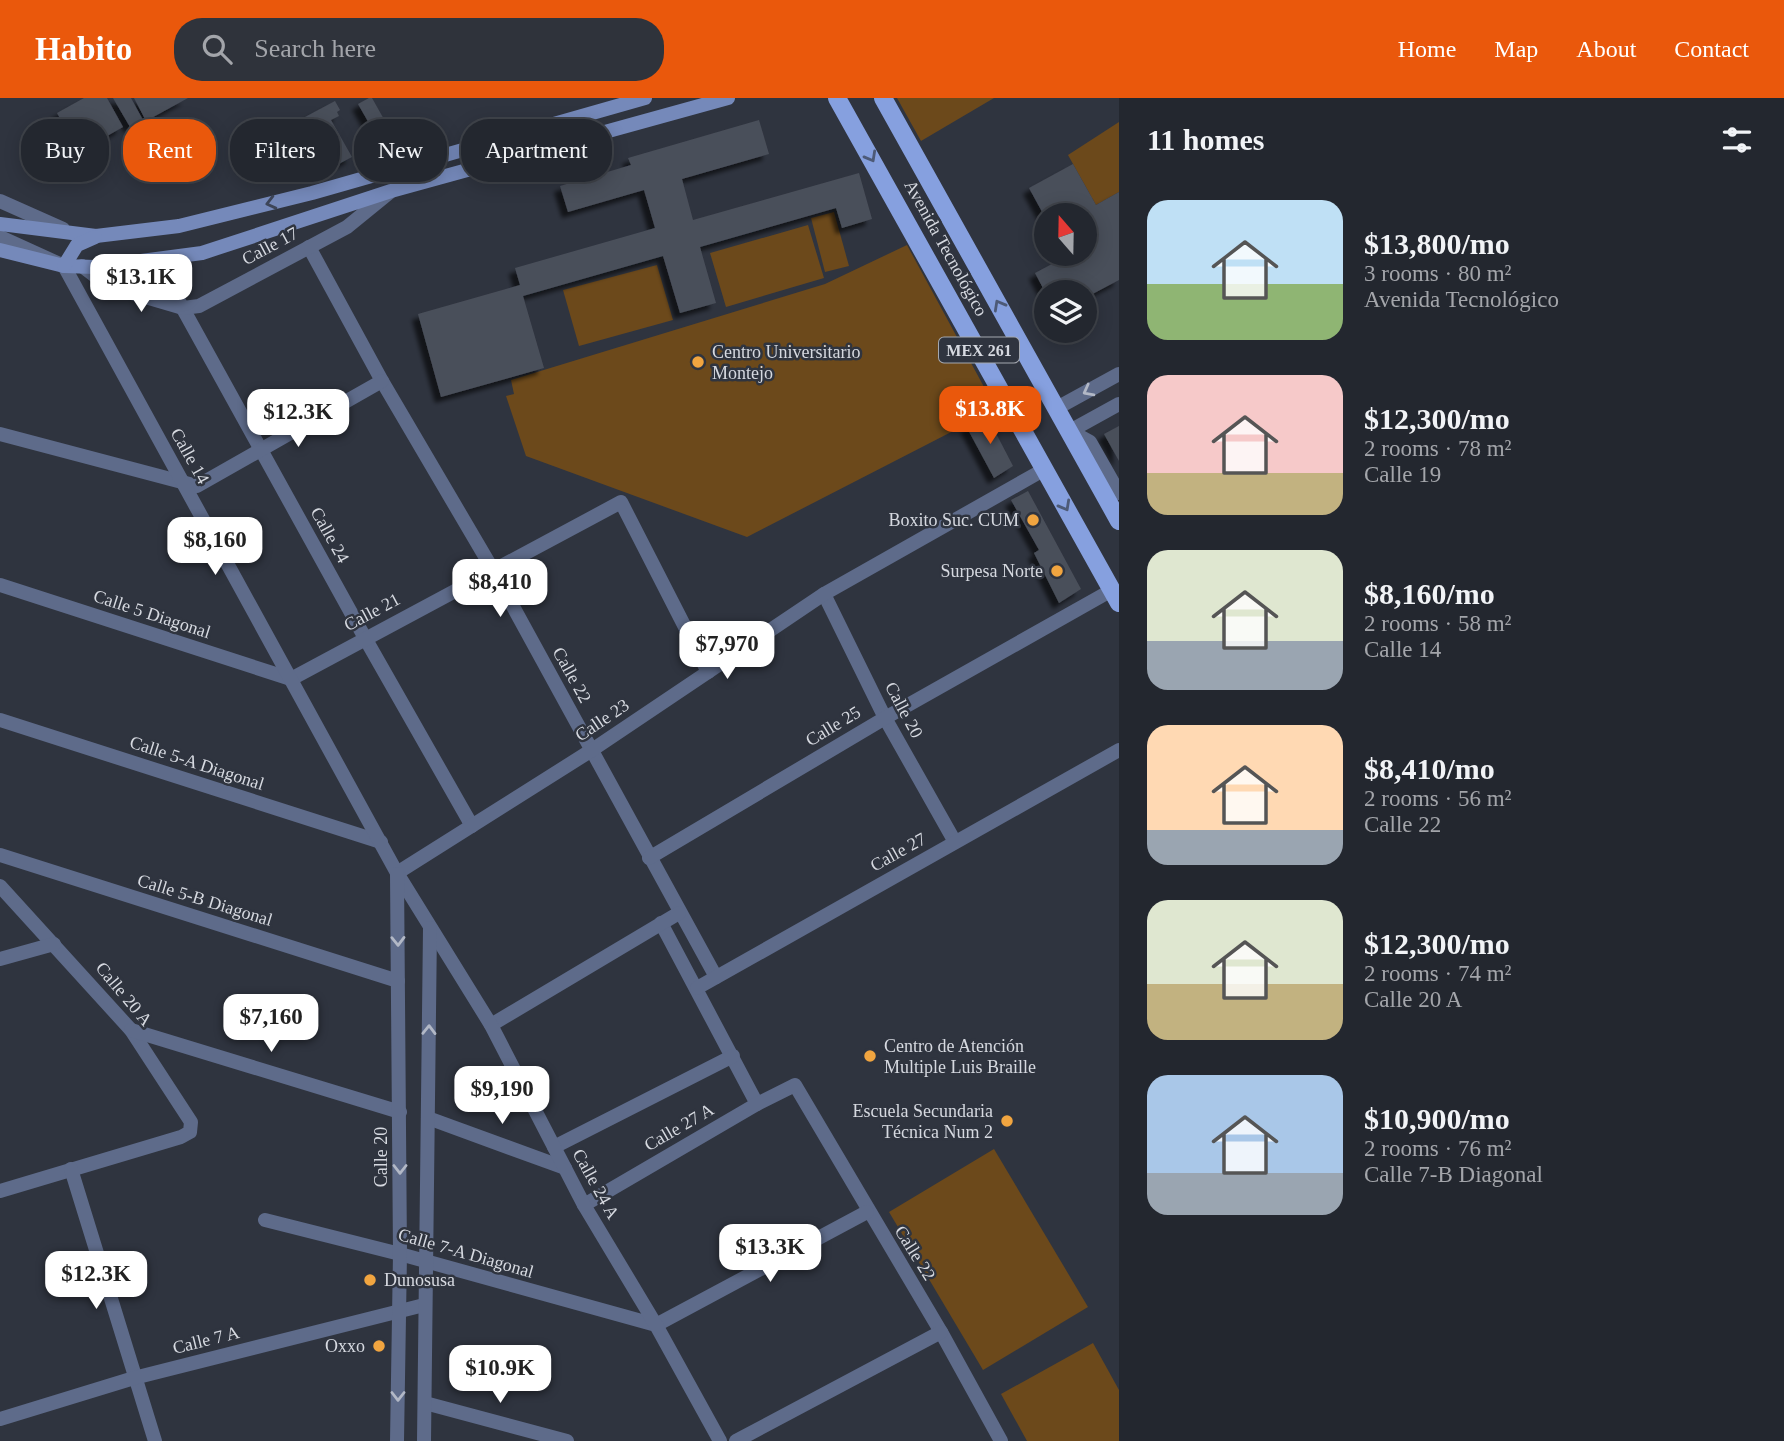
<!DOCTYPE html>
<meta charset="utf-8">
<style>
body{margin:0;font-family:Georgia,serif;background:#2f333b;color:#f1f3f6;height:100vh;display:flex;flex-direction:column;font-size:26px;white-space:nowrap}
*{box-sizing:border-box;margin:0}
p{font-size:23px;color:#a3a5aa}
.icon{flex:none;width:38px;height:38px;fill:none;stroke:currentColor;stroke-width:2;stroke-linecap:round;stroke-linejoin:round}
.map{position:relative;flex:1;overflow:hidden}
.details{display:flex;flex-direction:column;background:#23272f;width:665px}
.details>*{flex:none}
.top-card{position:absolute;left:21px;top:21px;width:665px;height:63px;display:flex;gap:14px}
.needle{width:46px;rotate:340deg}
.controls{position:absolute;left:1034px;top:105px;display:grid;gap:14px}
.controls a{display:grid;place-items:center;width:63px;height:63px;border-radius:50%;background:#23272f;box-shadow:0 4px 18px #0003,0 0 0 2px #40444b;font-size:35px}
.price{position:absolute;translate:-50% -60px;padding:0 16px;border-radius:14px;background:#fff;color:#222;font-size:23px;line-height:46px;filter:drop-shadow(0 2px 4px #0008)}
.price::after{content:'';position:absolute;left:50%;top:42px;width:21px;height:16px;margin-left:-10px;background:inherit;clip-path:polygon(0 0,100% 0,50% 100%)}
.price.on{background:#ea580c;color:#fff}
ul{padding:0;list-style:none}
li{display:flex;align-items:center;gap:21px;height:175px;padding:0 28px}
li span{display:grid;place-items:center;flex:none;width:196px;height:140px;border-radius:21px;color:#555}
li>.icon{margin-inline-start:auto}
span .icon{width:84px;height:84px;fill:#fffc;stroke-width:1}
li b{font-size:30px}
h2{display:flex;justify-content:space-between;align-items:center;height:84px;padding:0 28px;font-size:30px}
.chip{padding:0 24px;border-radius:28px;background:#23272f;box-shadow:0 4px 18px #0003,0 0 0 2px #40444b;font-size:24px;line-height:63px}
.chip.on{background:#ea580c;color:#fff}
header{display:flex;align-items:center;gap:42px;box-sizing:border-box;height:98px;padding:0 35px;background:#ea580c;color:#fff}
header strong{font-size:33px}
nav{display:flex;gap:38px;margin-inline-start:auto;font-size:24px}
.search{width:490px;height:63px;background:#2f333b;display:flex;align-items:center;gap:18px;box-sizing:border-box;padding:0 24px;border-radius:28px;color:#a3a5aa;font-size:26px}
main{display:flex;flex:1;min-height:0}
.map>svg:first-child{display:block}
</style>
<header>
<strong>Habito</strong>
<div class="search"><svg class="icon" aria-label="search" viewBox="0 0 24 24"><circle cx="10" cy="10" r="6"/><path d="M15 15l6 6"/></svg>Search here</div>
<nav><a>Home</a><a>Map</a><a>About</a><a>Contact</a></nav>
</header>
<main>
<div class="map">
<svg width="1119" height="1343" viewBox="0 0 1119 1343">
<defs>
<filter id="shadow"><feDropShadow dx="-6" dy="6" stdDeviation="2" flood-color="#0009"/></filter>
</defs>
<rect width="100%" height="100%" fill="#2f343f"/>
<g fill="#6c491b">
<polygon points="897,0 994,0 921,43"/>
<polygon points="1119,24 1119,94 1096,107 1068,57"/>
<polygon points="834,114 849,168 825,174 811,120"/>
<polygon points="808,127 824,180 726,209 710,155"/>
<polygon points="907,147 996,311 747,439 526,358 506,298 514,296 511,282 825,186"/>
<polygon points="657,167 673,222 579,248 563,192"/>
<polygon points="994,1051 1088,1209 983,1272 889,1114"/>
<polygon points="1093,1245 1119,1292 1119,1343 1027,1343 1001,1296"/>
</g>
<g fill="#4a4f5a" filter="url(#shadow)">
<polygon points="84,0 107,0 123,29 79,54 57,15"/>
<polygon points="113,0 131,0 143,22 130,29"/>
<polygon points="134,0 188,0 146,23"/>
<polygon points="369,0 372,0 399,48 386,55 358,6"/>
<polygon points="335,3 340,12 337,14 339,18 331,22 352,59 333,69 305,19"/>
<polygon points="759,22 769,56 682,81 693,122 859,75 872,121 842,130 836,110 700,149 716,205 680,215 663,158 523,198 544,270 441,299 418,216 520,187 515,170 655,130 644,92 568,114 560,88 631,67 628,60"/>
<polygon points="1073,66 1096,107 1119,94 1119,182 1085,200 1085,194 1045,194 1035,175 1067,158 1065,156 1085,156 1085,117 1046,117 1046,121 1029,90"/>
<polygon points="987,318 1013,368 994,380 966,328"/>
<polygon points="1119,328 1119,363 1104,336"/>
<polygon points="1028,393 1081,491 1059,505 1034,455 1039,452 1011,402"/>
</g>
<g fill="none" stroke-linecap="round" stroke-linejoin="round">
<g stroke="#5e6b8a" stroke-width="14">
<polyline points="309,149 382,283 493,472 716,879"/>
<polyline points="161,162 171,189 365,540 472,728"/>
<polyline points="82,168 108,188 183,210 199,208 347,129 390,94"/>
<polyline points="1057,310 1119,276"/>
<polyline points="1070,333 1090,344 1119,395"/>
<polyline points="1070,333 1119,306"/>
<polyline points="0,336 197,388 382,283"/>
<polyline points="0,487 291,581 621,404 708,574"/>
<polyline points="824,496 885,620 955,744"/>
<polyline points="0,622 381,744"/>
<polyline points="0,757 398,883"/>
<polyline points="649,760 885,620 1112,492"/>
<polyline points="397,775 592,652 824,496 1045,371"/>
<polyline points="0,788 131,932 191,1024 190,1034 181,1039 0,1093"/>
<polyline points="661,825 757,1006"/>
<polyline points="0,861 54,846"/>
<polyline points="697,890 1119,652"/>
<polyline points="491,927 679,815"/>
<polyline points="131,932 400,1014"/>
<polyline points="428,1020 565,1070"/>
<polyline points="554,1049 733,958"/>
<polyline points="71,1071 155,1343"/>
<polyline points="584,1107 757,1006 795,987 941,1234 1001,1343"/>
<polyline points="265,1122 400,1156 656,1227 867,1114"/>
<polyline points="425,1305 567,1343"/>
<polyline points="0,1321 134,1280 424,1207"/>
<polyline points="736,1343 941,1234"/>
</g>
<g stroke="#5e6b8a" stroke-width="14">
<polyline points="0,103 63,131"/>
<polyline points="0,139 64,168 397,775 491,927 584,1107 656,1227 720,1343"/>
<polyline points="397,776 400,1156 397,1343"/>
<polyline points="424,1343 430,830"/>
</g>
<g stroke="#7589ba" stroke-width="14">
<polyline points="0,126 96,138 179,128 312,95 645,0"/>
<polyline points="0,152 64,168 95,169 202,155 391,93 728,0"/>
<polyline points="64,168 77,147 95,139"/>
</g>
<g stroke="#86a0df" stroke-width="18">
<polyline points="837,0 1119,505"/>
<polyline points="883,0 1119,423"/>
</g>
</g>
<defs><path id="oneway-chevron" d="M-2-3.5L2.5 0L-2 3.5" fill="none" stroke-width="1.6" stroke-linecap="round" stroke-linejoin="round" transform="scale(1.75)"/></defs>
<g stroke="#4d5a77">
<use href="#oneway-chevron" transform="translate(871 59) rotate(61)"/>
<use href="#oneway-chevron" transform="translate(999 207) rotate(-119)"/>
<use href="#oneway-chevron" transform="translate(1065 408) rotate(61)"/>
</g>
<use stroke="#3d4558" href="#oneway-chevron" transform="translate(271 105) rotate(166)"/>
<g stroke="#b2b8c6">
<use href="#oneway-chevron" transform="translate(1088 293) rotate(152)"/>
<use href="#oneway-chevron" transform="translate(398 843) rotate(89)"/>
<use href="#oneway-chevron" transform="translate(429 932) rotate(-89)"/>
<use href="#oneway-chevron" transform="translate(400 1071) rotate(90)"/>
<use href="#oneway-chevron" transform="translate(398 1298) rotate(90)"/>
</g>
<g fill="#f1a540" stroke="#2f343f" stroke-width="2.5">
<circle cx="698" cy="264" r="7"/>
<circle cx="1033" cy="422" r="7"/>
<circle cx="1057" cy="473" r="7"/>
<circle cx="870" cy="958" r="7"/>
<circle cx="1007" cy="1023" r="7"/>
<circle cx="370" cy="1182" r="7"/>
<circle cx="379" cy="1248" r="7"/>
</g>
<g text-anchor="middle" dominant-baseline="central" stroke-width="5" stroke-linejoin="round" paint-order="stroke">
<rect fill="#2f343f" stroke="#a4a8b0" stroke-width="2" x="939" y="239.5" width="80" height="25" rx="5"/>
<g font-size="16" font-weight="bold" fill="#d6d9e0">
<text x="979" y="252">MEX 261</text>
</g>
<g font-size="18" fill="#d6d9e0" stroke="#2f343f">
<text transform="translate(270 148) rotate(-28)">Calle 17</text>
<text transform="translate(946 150) rotate(61)">Avenida Tecnológico</text>
<text transform="translate(190 358) rotate(61)">Calle 14</text>
<text transform="translate(330 437) rotate(61)">Calle 24</text>
<text transform="translate(372 514) rotate(-28)">Calle 21</text>
<text transform="translate(152 516) rotate(18)">Calle 5 Diagonal</text>
<text transform="translate(572 577) rotate(61)">Calle 22</text>
<text transform="translate(904 612) rotate(62)">Calle 20</text>
<text transform="translate(602 622) rotate(-34)">Calle 23</text>
<text transform="translate(833 628) rotate(-31)">Calle 25</text>
<text transform="translate(197 665) rotate(18)">Calle 5-A Diagonal</text>
<text transform="translate(898 754) rotate(-29)">Calle 27</text>
<text transform="translate(205 802) rotate(17)">Calle 5-B Diagonal</text>
<text transform="translate(124 896) rotate(50)">Calle 20 A</text>
<text transform="translate(679 1029) rotate(-30)">Calle 27 A</text>
<text transform="translate(381 1059) rotate(-90)">Calle 20</text>
<text transform="translate(596 1086) rotate(61)">Calle 24 A</text>
<text transform="translate(466 1155) rotate(16)">Calle 7-A Diagonal</text>
<text transform="translate(915 1155) rotate(58)">Calle 22</text>
<text transform="translate(206 1242) rotate(-14)">Calle 7 A</text>
</g>
<g font-size="18" fill="#d6d9e0" stroke="#2f343f" text-anchor="end">
<text x="712" y="254" text-anchor="start">Centro Universitario<tspan x="712" dy="21">Montejo</tspan></text>
<text x="1019" y="422">Boxito Suc. CUM</text>
<text x="1043" y="473">Surpesa Norte</text>
<text x="884" y="948" text-anchor="start">Centro de Atención<tspan x="884" dy="21">Multiple Luis Braille</tspan></text>
<text x="993" y="1013">Escuela Secundaria<tspan x="993" dy="21">Técnica Num 2</tspan></text>
<text x="384" y="1182" text-anchor="start">Dunosusa</text>
<text x="365" y="1248">Oxxo</text>
</g>
</g>
</svg>
<div class="controls">
<a><svg class="needle" viewBox="-14 -14 28 28"><path d="M0-13l5 13h-10z" fill="#e53935"/><path d="M0 13l5-13h-10z" fill="#a3a5aa"/></svg></a>
<a><svg class="icon" aria-label="layers" viewBox="0 0 24 24"><path d="M12 4l9 5-9 5-9-5zM3 14l9 5 9-5"/></svg></a>
</div>
<b class="price" style="left:141px;top:216px">$13.1K</b>
<b class="price on" style="left:990px;top:348px">$13.8K</b>
<b class="price" style="left:298px;top:351px">$12.3K</b>
<b class="price" style="left:215px;top:479px">$8,160</b>
<b class="price" style="left:500px;top:521px">$8,410</b>
<b class="price" style="left:727px;top:583px">$7,970</b>
<b class="price" style="left:271px;top:956px">$7,160</b>
<b class="price" style="left:502px;top:1028px">$9,190</b>
<b class="price" style="left:770px;top:1186px">$13.3K</b>
<b class="price" style="left:96px;top:1213px">$12.3K</b>
<b class="price" style="left:500px;top:1307px">$10.9K</b>
<div class="top-card">
<a class="chip">Buy</a>
<a class="chip on">Rent</a>
<a class="chip">Filters</a>
<a class="chip">New</a>
<a class="chip">Apartment</a>
</div>
</div>
<section class="details">
<h2>11 homes<svg class="icon" aria-label="filters" viewBox="0 0 24 24"><path d="M4 7h16M4 17h16"/><circle cx="9" cy="7" r="2"/><circle cx="15" cy="17" r="2"/></svg></h2>
<ul>
<li><span style="background:linear-gradient(#bfe0f5 60%,#8fb573 0)"><svg class="icon" aria-label="home" viewBox="0 0 24 24"><path d="M3 11l9-7 9 7M6 9v11h12V9"/></svg></span><div><b>$13,800/mo</b><p>3 rooms · 80 m²</p><p>Avenida Tecnológico</p></div></li>
<li><span style="background:linear-gradient(#f6c9c9 70%,#c2b280 0)"><svg class="icon" aria-label="home" viewBox="0 0 24 24"><path d="M3 11l9-7 9 7M6 9v11h12V9"/></svg></span><div><b>$12,300/mo</b><p>2 rooms · 78 m²</p><p>Calle 19</p></div></li>
<li><span style="background:linear-gradient(#dfe7d0 65%,#9aa5b1 0)"><svg class="icon" aria-label="home" viewBox="0 0 24 24"><path d="M3 11l9-7 9 7M6 9v11h12V9"/></svg></span><div><b>$8,160/mo</b><p>2 rooms · 58 m²</p><p>Calle 14</p></div></li>
<li><span style="background:linear-gradient(#ffd9b3 75%,#9aa5b1 0)"><svg class="icon" aria-label="home" viewBox="0 0 24 24"><path d="M3 11l9-7 9 7M6 9v11h12V9"/></svg></span><div><b>$8,410/mo</b><p>2 rooms · 56 m²</p><p>Calle 22</p></div></li>
<li><span style="background:linear-gradient(#dfe7d0 60%,#c2b280 0)"><svg class="icon" aria-label="home" viewBox="0 0 24 24"><path d="M3 11l9-7 9 7M6 9v11h12V9"/></svg></span><div><b>$12,300/mo</b><p>2 rooms · 74 m²</p><p>Calle 20 A</p></div></li>
<li><span style="background:linear-gradient(#a9c7e8 70%,#9aa5b1 0)"><svg class="icon" aria-label="home" viewBox="0 0 24 24"><path d="M3 11l9-7 9 7M6 9v11h12V9"/></svg></span><div><b>$10,900/mo</b><p>2 rooms · 76 m²</p><p>Calle 7-B Diagonal</p></div></li>
</ul>
</section>
</main>
